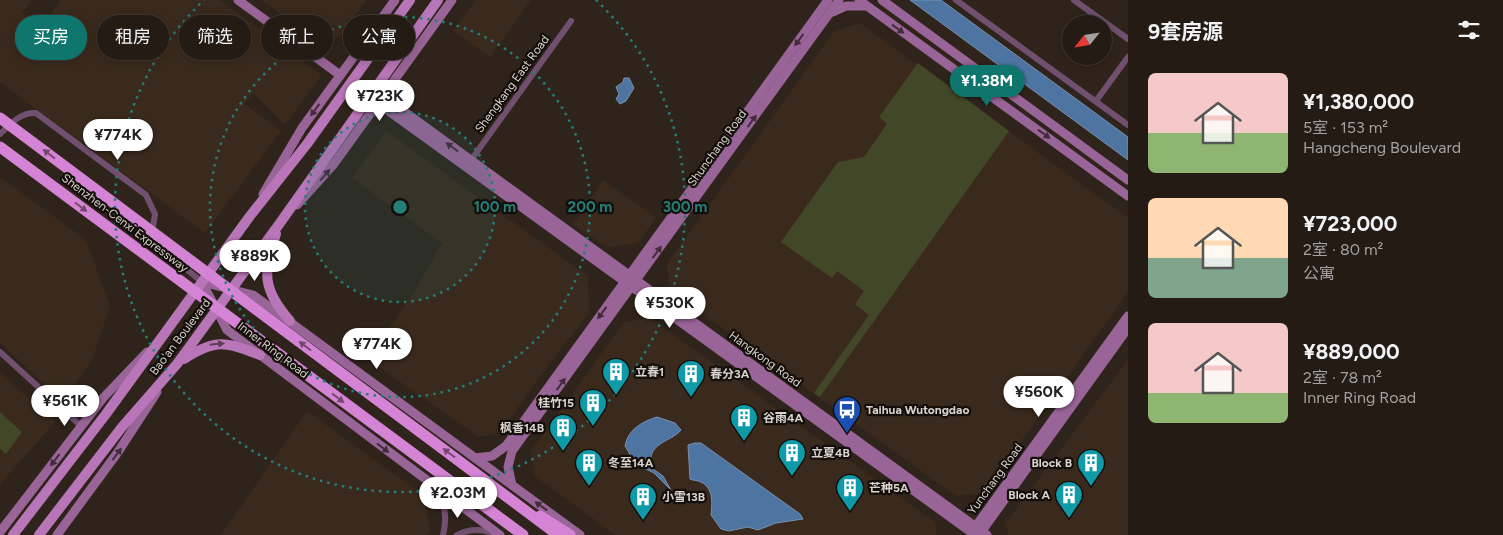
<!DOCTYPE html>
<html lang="zh">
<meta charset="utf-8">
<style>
body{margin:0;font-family:Figtree,"Noto Sans SC",sans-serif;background:#2f2822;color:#f1f3f6;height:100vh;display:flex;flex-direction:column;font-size:19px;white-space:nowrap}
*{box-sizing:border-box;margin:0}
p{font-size:16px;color:#a3a1a0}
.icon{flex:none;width:28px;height:28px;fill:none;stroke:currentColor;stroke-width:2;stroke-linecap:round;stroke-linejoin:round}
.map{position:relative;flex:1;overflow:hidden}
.sheet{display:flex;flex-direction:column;background:#231b14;width:375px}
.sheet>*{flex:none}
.guide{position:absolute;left:15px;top:15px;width:475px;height:45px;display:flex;gap:10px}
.needle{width:32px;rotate:240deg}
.buttons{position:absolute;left:1062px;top:15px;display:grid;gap:10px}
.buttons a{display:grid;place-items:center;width:50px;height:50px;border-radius:50%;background:#231b14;box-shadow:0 2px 12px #0003,0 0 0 1px #403934;font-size:25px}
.price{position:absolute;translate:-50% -42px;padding:0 11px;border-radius:18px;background:#fff;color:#222;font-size:16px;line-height:32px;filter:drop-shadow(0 1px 2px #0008)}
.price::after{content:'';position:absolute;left:50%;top:30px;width:15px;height:11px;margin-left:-8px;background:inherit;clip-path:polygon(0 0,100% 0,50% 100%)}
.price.selected{background:#0f766e;color:#fff}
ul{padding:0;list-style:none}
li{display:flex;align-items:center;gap:15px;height:125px;padding:0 20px}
li span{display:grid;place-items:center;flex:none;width:140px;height:100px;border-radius:8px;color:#555}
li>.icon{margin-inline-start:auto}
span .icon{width:60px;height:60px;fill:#fffc;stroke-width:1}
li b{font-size:21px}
h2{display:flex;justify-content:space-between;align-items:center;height:60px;padding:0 20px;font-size:21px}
.pill{padding:0 18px;border-radius:22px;background:#231b14;box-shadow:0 2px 12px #0003,0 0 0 1px #403934;font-size:18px;line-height:45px}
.pill.selected{background:#0f766e;color:#fff}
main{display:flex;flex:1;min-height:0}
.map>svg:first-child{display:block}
</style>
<main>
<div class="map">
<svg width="1128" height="535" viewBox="0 0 1128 535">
<rect width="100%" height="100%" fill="#2f241b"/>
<g fill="#3a2a1d">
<polygon points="0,0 32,0 22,13 41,27 61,0 220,0 322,75 285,125 253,93 245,104 281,131 205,233 0,82"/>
<polygon points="261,0 366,0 340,36 328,43 313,37"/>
<polygon points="476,0 531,0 490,57 453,31"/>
<polygon points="860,23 1128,218 1128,292 984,493 956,496 670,290 667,264 834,31"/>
<polygon points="386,131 588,276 589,313 537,380 501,432 479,437 367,359 413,294 442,243 352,178"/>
<polygon points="0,177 86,240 110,306 92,360 63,401 0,343"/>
<polygon points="603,180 656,218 638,243 607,248 573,224"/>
<polygon points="650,318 935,522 936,535 615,535 535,476 530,452 624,322"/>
<polygon points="1128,360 1128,535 1009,535 1005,524"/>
<polygon points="0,373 55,422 0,484"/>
<polygon points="307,411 423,495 430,531 427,535 221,535"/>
</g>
<g fill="#424727">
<polygon points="918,63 1009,131 820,397 814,393 869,315 855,304 864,291 837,271 832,278 781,242 838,162 864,157 887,124 879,117"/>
<polygon points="0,412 22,432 6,454 0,449"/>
</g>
<g fill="#4e74a2" stroke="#7890af">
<polygon points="910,0 941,0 1128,137 1128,160"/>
<polygon points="624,78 629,78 634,88 626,101 620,104 616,99 619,94 616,87 623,82"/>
<path d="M657 417 675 423 681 430C672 442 643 443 653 469L663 476 671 490 654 473 636 464 625 446C628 429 642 422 657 417Z"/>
<path d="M695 443H701L800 514 803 519 776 523 758 530 748 527 729 531 721 529 711 515C712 503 714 489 701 482 697 480 694 481 690 479L688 445Z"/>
</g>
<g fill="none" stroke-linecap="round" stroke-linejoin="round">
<g stroke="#704f6f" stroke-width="6">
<polyline points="956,0 1128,125"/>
<polyline points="1074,0 1128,39"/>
<polyline points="1096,101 1128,57"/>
<path d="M0 134C11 124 20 112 36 113L146 195 155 214 151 240 202 282"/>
<polyline points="471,160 571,21"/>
<polyline points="0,352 81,426"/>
<path d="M436 490C446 504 447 519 443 535"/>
<path d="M457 535C469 529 481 528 494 534"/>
</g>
<g stroke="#996497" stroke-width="9">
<polyline points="238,0 340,75"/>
<polyline points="859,0 1128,196"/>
<polyline points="882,0 1128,180"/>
<polyline points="833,12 846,6 866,6"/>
<polyline points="384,97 987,535"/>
<polyline points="379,104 975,535"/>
<polyline points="263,194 302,128 395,0"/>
<polyline points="297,205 333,165 452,0"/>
<polyline points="202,282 253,295 580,535"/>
<polyline points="202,282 227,330 500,535"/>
<polyline points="475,458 492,456 506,446 828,0"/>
<polyline points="512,485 508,467 512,451 839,0"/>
<polyline points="973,530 1128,316"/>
<polyline points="0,532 103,398 147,352"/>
<polyline points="57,535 118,452 157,392"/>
<polyline points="979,535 1128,328"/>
</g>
<g stroke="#b875b7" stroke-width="10">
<path d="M276 234C263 273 262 289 290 321"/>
<path d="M184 359C216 338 226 342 260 355"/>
<polyline points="13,535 106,414 250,216 307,144 410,0"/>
<polyline points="39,535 122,427 177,364 280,223 438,0"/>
</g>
<polyline stroke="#d583d4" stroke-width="11" points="540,516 570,535"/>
<g stroke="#d583d4" stroke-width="11">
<polyline points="0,118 558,535"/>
<polyline points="0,147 523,535"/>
</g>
</g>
<defs><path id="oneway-solid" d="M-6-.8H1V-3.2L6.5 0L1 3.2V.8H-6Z" transform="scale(1.25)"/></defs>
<g fill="#422c3b">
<use href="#oneway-solid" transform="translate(898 29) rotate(36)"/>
<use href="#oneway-solid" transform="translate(799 40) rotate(126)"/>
<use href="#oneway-solid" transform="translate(315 110) rotate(126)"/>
<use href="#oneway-solid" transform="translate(752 121) rotate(-54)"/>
<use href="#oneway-solid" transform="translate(1044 134) rotate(36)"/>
<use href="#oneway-solid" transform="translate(452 147) rotate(-144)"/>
<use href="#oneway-solid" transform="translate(325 175) rotate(-49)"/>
<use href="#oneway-solid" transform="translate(657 252) rotate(-54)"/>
<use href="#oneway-solid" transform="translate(602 313) rotate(126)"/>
<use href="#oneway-solid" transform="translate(561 384) rotate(-54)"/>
<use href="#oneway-solid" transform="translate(383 448) rotate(37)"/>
<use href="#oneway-solid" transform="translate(117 454) rotate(-54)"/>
<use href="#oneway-solid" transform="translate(55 460) rotate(127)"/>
<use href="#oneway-solid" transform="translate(541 506) rotate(-144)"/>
</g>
<g fill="#74486f">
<use href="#oneway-solid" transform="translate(49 154) rotate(-143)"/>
<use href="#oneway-solid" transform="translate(81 207) rotate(37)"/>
<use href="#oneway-solid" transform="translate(305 346) rotate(-143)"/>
<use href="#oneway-solid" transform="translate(338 398) rotate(37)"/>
<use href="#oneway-solid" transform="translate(449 453) rotate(-143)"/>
</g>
<use fill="#5d3c58" href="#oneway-solid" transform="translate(217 344) rotate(-6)"/>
<circle cx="400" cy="207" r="95" fill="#237f78" fill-opacity=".12"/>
<g fill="none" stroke="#237f78" stroke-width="2.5" stroke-dasharray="2.5 5">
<circle cx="400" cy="207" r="95"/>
<circle cx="400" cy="207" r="190"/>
<path d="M596 0A285 285 0 1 1 204 0"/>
</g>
<defs>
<symbol id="building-pin" viewBox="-11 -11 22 30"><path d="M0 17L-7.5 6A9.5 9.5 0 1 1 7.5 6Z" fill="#0f9aa8" stroke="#130e0a"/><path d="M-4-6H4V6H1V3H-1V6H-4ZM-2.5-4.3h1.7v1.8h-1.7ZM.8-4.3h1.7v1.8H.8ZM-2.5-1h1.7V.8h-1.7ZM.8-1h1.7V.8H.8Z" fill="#fff"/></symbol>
<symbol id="bus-pin" viewBox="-11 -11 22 30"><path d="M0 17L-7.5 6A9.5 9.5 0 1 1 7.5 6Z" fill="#1a4fb4" stroke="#130e0a"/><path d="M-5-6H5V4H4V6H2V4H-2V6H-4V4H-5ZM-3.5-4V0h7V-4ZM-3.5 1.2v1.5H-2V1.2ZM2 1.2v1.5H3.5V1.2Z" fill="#fff"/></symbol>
</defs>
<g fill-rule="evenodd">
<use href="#building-pin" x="600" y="356" width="32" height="43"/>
<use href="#building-pin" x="675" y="358" width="32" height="43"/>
<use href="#building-pin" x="577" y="387" width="32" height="43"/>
<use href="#bus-pin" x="831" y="394" width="32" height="43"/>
<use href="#building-pin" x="728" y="402" width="32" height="43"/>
<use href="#building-pin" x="547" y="412" width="32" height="43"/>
<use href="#building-pin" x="776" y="437" width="32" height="43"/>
<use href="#building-pin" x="573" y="447" width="32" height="43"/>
<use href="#building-pin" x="1075" y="447" width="32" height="43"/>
<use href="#building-pin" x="834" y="472" width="32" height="43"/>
<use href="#building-pin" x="1053" y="479" width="32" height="43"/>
<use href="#building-pin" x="627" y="481" width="32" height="43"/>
</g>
<g text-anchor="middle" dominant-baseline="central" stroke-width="4.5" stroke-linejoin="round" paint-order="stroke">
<g font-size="12" fill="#dad2cd" stroke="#130e0a">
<text transform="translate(512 84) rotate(-54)">Shengkang East Road</text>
<text transform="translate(717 148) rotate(-54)">Shunchang Road</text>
<text transform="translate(125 223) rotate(37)">Shenzhen-Cenxi Expressway</text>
<text transform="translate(180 337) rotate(-53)">Bao'an Boulevard</text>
<text transform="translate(273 350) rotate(37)">Inner Ring Road</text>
<text transform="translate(765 359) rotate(36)">Hangkong Road</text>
<text transform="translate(995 479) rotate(-54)">Yunchang Road</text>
</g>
<g font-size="12" font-weight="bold" fill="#dad2cd" stroke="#130e0a" text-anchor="start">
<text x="635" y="372">立春1</text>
<text x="710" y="374">春分3A</text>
<text x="574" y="403" text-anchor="end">桂竹15</text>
<text x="866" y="410">Taihua Wutongdao</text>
<text x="763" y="418">谷雨4A</text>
<text x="544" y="428" text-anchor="end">枫香14B</text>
<text x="811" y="453">立夏4B</text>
<text x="608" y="463">冬至14A</text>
<text x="1072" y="463" text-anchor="end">Block B</text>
<text x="869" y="488">芒种5A</text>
<text x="1050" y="495" text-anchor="end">Block A</text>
<text x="662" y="497">小雪13B</text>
</g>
</g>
<circle cx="400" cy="207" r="8" fill="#237f78" stroke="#130e0a" stroke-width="2.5"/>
<g font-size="15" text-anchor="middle" font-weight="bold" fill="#237f78" stroke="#130e0a" stroke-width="4.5" stroke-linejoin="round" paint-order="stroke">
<text x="495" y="212">100 m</text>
<text x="590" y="212">200 m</text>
<text x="685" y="212">300 m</text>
</g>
</svg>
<div class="buttons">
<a><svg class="needle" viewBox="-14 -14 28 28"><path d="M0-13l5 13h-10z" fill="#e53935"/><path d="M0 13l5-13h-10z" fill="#a3a1a0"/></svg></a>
</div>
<b class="price selected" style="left:987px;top:107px">¥1.38M</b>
<b class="price" style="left:380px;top:122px">¥723K</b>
<b class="price" style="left:118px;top:161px">¥774K</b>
<b class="price" style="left:255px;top:282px">¥889K</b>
<b class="price" style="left:670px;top:329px">¥530K</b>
<b class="price" style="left:377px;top:370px">¥774K</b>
<b class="price" style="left:1039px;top:418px">¥560K</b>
<b class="price" style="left:65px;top:427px">¥561K</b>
<b class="price" style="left:458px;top:519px">¥2.03M</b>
<div class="guide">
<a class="pill selected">买房</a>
<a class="pill">租房</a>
<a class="pill">筛选</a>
<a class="pill">新上</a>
<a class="pill">公寓</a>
</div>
</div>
<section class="sheet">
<h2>9套房源<svg class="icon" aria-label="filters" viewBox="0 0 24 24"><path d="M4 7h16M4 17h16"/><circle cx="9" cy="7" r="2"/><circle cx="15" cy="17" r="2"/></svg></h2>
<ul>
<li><span style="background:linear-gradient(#f6c9c9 60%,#8fb573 0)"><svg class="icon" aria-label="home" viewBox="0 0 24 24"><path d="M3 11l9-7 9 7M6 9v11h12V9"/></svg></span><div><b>¥1,380,000</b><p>5室 · 153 m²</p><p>Hangcheng Boulevard</p></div></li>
<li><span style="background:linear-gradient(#ffd9b3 60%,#7fa58c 0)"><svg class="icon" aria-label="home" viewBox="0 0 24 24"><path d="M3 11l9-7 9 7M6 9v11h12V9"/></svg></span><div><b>¥723,000</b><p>2室 · 80 m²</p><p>公寓</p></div></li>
<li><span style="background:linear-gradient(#f6c9c9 70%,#8fb573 0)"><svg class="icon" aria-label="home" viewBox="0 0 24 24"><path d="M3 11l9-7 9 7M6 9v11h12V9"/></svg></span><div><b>¥889,000</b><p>2室 · 78 m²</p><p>Inner Ring Road</p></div></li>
</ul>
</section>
</main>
